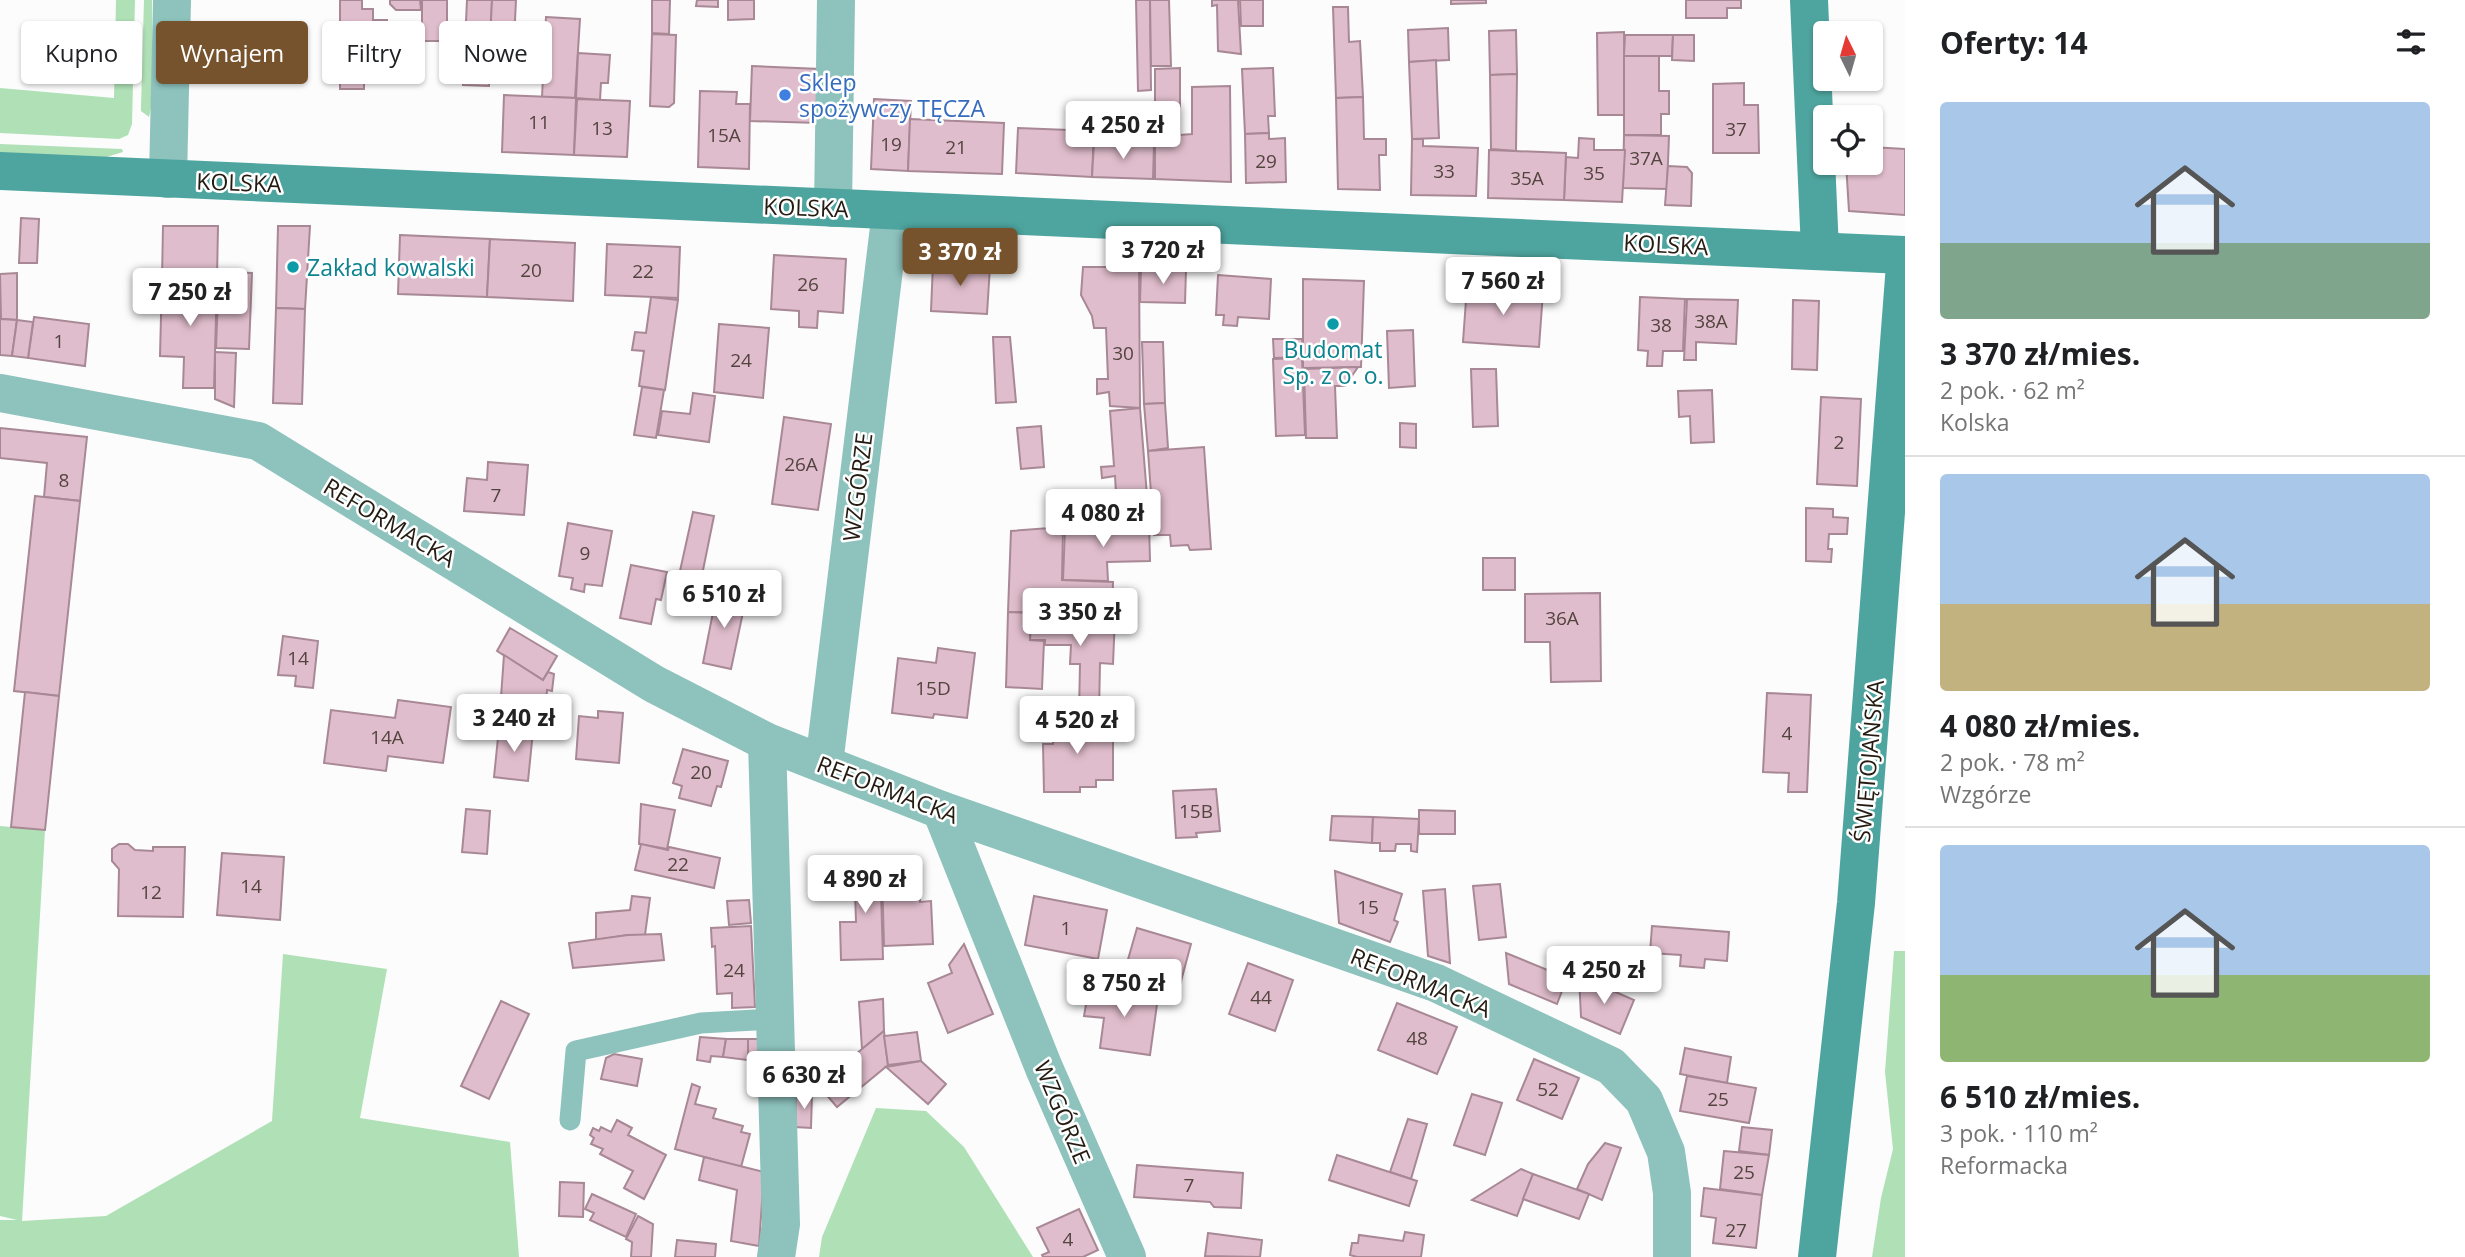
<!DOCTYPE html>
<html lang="pl">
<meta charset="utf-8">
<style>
body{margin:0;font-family:"Open Sans",sans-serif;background:#f2f2f2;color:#202124;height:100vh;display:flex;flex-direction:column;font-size:26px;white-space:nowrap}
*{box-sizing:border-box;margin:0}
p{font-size:23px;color:#757577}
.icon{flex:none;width:38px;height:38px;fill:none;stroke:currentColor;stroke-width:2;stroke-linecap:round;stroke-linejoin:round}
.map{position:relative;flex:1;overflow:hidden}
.panel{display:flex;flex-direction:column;background:#fff;width:560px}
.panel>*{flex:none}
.top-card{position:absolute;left:21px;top:21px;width:665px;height:63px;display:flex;gap:14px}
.needle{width:46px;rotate:355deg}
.buttons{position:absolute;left:1813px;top:21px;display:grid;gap:14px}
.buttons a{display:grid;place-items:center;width:70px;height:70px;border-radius:7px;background:#fff;box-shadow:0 2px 5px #0004;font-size:35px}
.price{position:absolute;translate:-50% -60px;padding:0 16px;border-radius:7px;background:#fff;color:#222;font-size:23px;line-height:46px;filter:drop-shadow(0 2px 4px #0008)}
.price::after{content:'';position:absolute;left:50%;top:42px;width:21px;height:16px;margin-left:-10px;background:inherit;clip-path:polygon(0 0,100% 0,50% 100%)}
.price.on{background:#76532c;color:#fff}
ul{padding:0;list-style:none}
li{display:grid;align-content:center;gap:14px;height:371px;padding:0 35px}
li+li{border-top:2px solid #e0e0e0}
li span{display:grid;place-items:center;height:217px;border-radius:7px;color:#555}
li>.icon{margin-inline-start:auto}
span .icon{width:126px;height:126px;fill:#fffc;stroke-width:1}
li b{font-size:30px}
h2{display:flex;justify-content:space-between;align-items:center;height:84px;padding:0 35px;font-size:30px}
.tag{padding:0 24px;border-radius:7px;background:#fff;box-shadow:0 2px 5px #0004;font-size:24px;line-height:63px}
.tag.on{background:#76532c;color:#fff}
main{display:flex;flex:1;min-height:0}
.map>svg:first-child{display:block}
</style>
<main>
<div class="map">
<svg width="1905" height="1257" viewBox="0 0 1905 1257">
<rect width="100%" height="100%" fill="#fcfcfc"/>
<g fill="#afe0b6">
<polygon points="116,0 135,0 132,124 128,135 119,139 0,133 0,88 114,98"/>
<polygon points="144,0 152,0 152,103 149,117 141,111 141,107"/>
<polygon points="0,144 122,149 123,152 103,158 0,155"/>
<polygon points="0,826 45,830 22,1221 106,1216 272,1121 283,954 387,969 360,1118 510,1142 519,1257 0,1257 0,1220 17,1220 0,1216"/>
<polygon points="1894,951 1905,951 1905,1257 1872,1257 1881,1198 1893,1149 1885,1072"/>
<polygon points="876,1108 926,1111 964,1147 1033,1257 819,1257 822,1237"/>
</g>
<g fill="#e0bdcc" stroke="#a88895" stroke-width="2">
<polygon points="340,0 362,0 362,9 373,9 373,20 387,20 387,71 364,71 364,89 340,89"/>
<polygon points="390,0 420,0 421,10 396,10 390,4"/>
<rect x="422" y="0" width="25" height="41"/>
<polygon points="467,0 492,0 489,86 463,85"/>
<polygon points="492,0 516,0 514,41 490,40"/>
<polygon points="652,0 670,0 669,34 652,33"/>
<polygon points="697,0 718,0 718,7 696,6"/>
<polygon points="728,0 754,0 754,19 728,20"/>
<polygon points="1136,0 1150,0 1151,90 1138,91"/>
<polygon points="1150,0 1169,0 1171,66 1151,66"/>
<polygon points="1212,0 1238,0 1241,54 1218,51 1217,5 1212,6"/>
<polygon points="1240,0 1263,0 1263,26 1241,26"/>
<polygon points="1451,0 1486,0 1486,3 1451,4"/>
<polygon points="1686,0 1741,0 1741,8 1727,8 1727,18 1686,18"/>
<polygon points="1333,7 1348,7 1349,42 1360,41 1363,97 1336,98"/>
<polygon points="546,17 580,19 575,98 542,97"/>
<polygon points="1448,28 1449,60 1409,62 1408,30"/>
<polygon points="1516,30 1517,74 1490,75 1489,31"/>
<polygon points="1624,32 1625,115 1598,115 1597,33"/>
<polygon points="652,34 676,35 674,103 669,107 650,106"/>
<polygon points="1625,35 1673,35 1672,56 1624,56"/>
<polygon points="1673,35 1694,35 1694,61 1672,60"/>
<polygon points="241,43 281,45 280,79 239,78"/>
<polygon points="578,53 610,55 608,83 601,83 600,100 576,98"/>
<polygon points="1624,56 1659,56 1659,91 1669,91 1669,114 1661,114 1661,135 1624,135"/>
<polygon points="1436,60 1439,138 1412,139 1409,62"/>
<polygon points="752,66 820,69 818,123 750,121"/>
<polygon points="1180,68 1180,135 1192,134 1192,87 1230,86 1231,182 1155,179 1155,69"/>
<polygon points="1273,68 1275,116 1268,116 1269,133 1245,134 1242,69"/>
<polygon points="1517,74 1516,151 1491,149 1490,75"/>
<polygon points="1744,83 1744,105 1758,105 1759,153 1713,153 1713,84"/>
<polygon points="700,91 737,92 736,104 750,104 749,169 698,167"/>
<polygon points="504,95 576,98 574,155 502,152"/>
<polygon points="1363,97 1364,139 1386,139 1386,155 1379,155 1380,190 1338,189 1336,98"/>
<polygon points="577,99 630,101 627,157 574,155"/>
<polygon points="874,99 911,101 908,171 871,169"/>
<polygon points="910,119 1004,123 1002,174 908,171"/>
<polygon points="1018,128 1094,131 1092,177 1016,173"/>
<polygon points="1269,133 1269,139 1285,138 1286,182 1246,183 1245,134"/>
<polygon points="1624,135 1669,136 1667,189 1623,188"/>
<polygon points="1579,138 1594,139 1594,150 1625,150 1622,202 1564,200 1566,157 1578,158"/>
<polygon points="1412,139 1423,139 1423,146 1478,148 1476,196 1411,195"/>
<polygon points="1094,142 1154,144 1153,179 1092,177"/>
<polygon points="1871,147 1905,149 1905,215 1849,211 1846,163 1871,163"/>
<polygon points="1489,150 1566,153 1564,200 1488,198"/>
<polygon points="1668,166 1687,167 1692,173 1691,206 1665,205"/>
<polygon points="21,218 39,219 37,263 19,263"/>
<polygon points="163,226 218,226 217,279 162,278"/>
<polygon points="278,226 310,226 305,309 276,308"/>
<polygon points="400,235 490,239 487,297 398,294"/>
<polygon points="490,239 575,243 573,301 487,297"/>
<polygon points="607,244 680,247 678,298 605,295"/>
<polygon points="774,255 846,259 843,313 818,311 817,328 799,327 799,311 771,309"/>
<polygon points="933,263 990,266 987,314 931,311"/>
<polygon points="1083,267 1139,267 1140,408 1110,406 1109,392 1097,394 1097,379 1108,379 1106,328 1094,328 1092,316 1081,295"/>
<polygon points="1141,269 1186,270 1185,303 1140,302"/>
<polygon points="219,272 252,273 249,349 216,348"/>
<polygon points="17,273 17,320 1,319 0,274"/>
<polygon points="1218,275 1271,279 1269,319 1238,317 1237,326 1223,325 1224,315 1216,315"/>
<polygon points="162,278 217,279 214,388 183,388 184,357 160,356"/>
<polygon points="1303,279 1364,281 1361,367 1303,368"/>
<polygon points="1467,286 1543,292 1539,347 1463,342"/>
<polygon points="651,297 678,300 665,390 639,386 644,351 632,350 635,332 646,333"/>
<polygon points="1640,297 1685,299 1683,351 1663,351 1662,366 1647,366 1648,351 1638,350"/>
<polygon points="1687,299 1738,300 1736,344 1696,342 1696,360 1684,360"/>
<polygon points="1793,300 1819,301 1817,370 1792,369"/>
<polygon points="276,308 305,309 302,404 273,403"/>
<polygon points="34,317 89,324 85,366 28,358"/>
<polygon points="0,319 17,320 12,356 0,355"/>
<polygon points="17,320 33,322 28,358 12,356"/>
<polygon points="719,324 769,328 763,398 714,392"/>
<polygon points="1413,330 1415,386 1389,388 1387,331"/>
<polygon points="993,337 1010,337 1016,402 996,403"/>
<polygon points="1273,339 1302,339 1303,357 1274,358"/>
<polygon points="1142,342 1163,342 1165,403 1144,404"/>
<polygon points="215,352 236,353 234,407 215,399"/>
<polygon points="1302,358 1305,435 1276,436 1273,359"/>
<polygon points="1358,367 1345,386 1335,386 1337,438 1306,438 1304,369"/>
<polygon points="1471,369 1496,369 1498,426 1473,427"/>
<polygon points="642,387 664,390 656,438 634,435"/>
<polygon points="1712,390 1714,442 1691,443 1690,416 1679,417 1678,391"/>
<polygon points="693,393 715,396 709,442 658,435 662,411 690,414"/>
<polygon points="1821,397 1861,399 1857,486 1817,484"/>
<polygon points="1165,403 1168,448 1148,451 1144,404"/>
<polygon points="1140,408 1149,521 1094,525 1093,512 1117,511 1115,476 1102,478 1101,467 1114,466 1110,411"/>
<polygon points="784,417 831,424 818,510 772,504"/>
<polygon points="1400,423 1416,424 1416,448 1400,447"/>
<polygon points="1041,426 1044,467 1021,469 1017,428"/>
<polygon points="0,428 87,437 80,501 44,497 47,463 0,458"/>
<polygon points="1204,447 1211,549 1190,550 1188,545 1171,546 1170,535 1154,535 1148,451"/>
<polygon points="488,462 528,465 524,515 464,511 467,478 487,480"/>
<polygon points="35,496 80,501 59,696 14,691"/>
<polygon points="1806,508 1833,509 1833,517 1848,518 1847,534 1829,534 1828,549 1832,549 1831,562 1806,561"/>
<polygon points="693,512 714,516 702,575 680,571"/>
<polygon points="1149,521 1150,561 1107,562 1108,581 1063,580 1065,528"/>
<polygon points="568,523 612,531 602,586 585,584 584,592 571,589 573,578 559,576"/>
<polygon points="1063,527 1062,580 1113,582 1112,614 1008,612 1011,531"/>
<rect x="1483" y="558" width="32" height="32"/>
<polygon points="631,565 667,572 661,600 656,599 651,624 620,618"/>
<polygon points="717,592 746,598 731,669 703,663"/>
<polygon points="1600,593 1601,681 1551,682 1550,642 1525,642 1525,594"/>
<polygon points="1008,612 1031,613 1030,640 1044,641 1042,689 1006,687"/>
<polygon points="1032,613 1115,616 1113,664 1100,663 1099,713 1079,713 1080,664 1070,664 1071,645 1045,645 1045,640 1030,640"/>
<polygon points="510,628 557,656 543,680 497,651"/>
<polygon points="283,636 318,641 313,688 295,686 296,676 278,675"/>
<polygon points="938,648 975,653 967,718 934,714 933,718 892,713 898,658 936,663"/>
<polygon points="504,655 543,680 548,672 554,674 552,691 547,690 545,715 500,711"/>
<polygon points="25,692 59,696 45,830 11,827"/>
<polygon points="1767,693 1811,695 1807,792 1788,792 1789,773 1763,772"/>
<polygon points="398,700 451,707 443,763 388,756 386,771 324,763 331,710 395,718"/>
<polygon points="598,711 623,713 619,763 576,759 579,716 598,718"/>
<polygon points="1053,717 1096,718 1096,733 1113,733 1113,780 1096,780 1096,787 1080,787 1080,792 1044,792 1043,744 1053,744"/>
<polygon points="499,728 533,731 528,781 494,777"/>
<polygon points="683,749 728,761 721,787 717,786 711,806 679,798 682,786 673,783"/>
<polygon points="1216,789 1220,831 1196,833 1197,837 1176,838 1173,791"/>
<polygon points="641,804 675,810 667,849 639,844"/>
<polygon points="466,809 490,811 487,854 462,852"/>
<polygon points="1419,810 1455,811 1455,834 1419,834"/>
<polygon points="1332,816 1373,817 1372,843 1330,840"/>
<polygon points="1373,817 1419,819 1417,852 1411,851 1411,844 1396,844 1395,851 1380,851 1380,843 1372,843"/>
<polygon points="119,844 128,844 135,850 153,851 153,847 185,847 183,917 118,916 119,869 112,861 112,849"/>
<polygon points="641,844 668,850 669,847 720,858 714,888 635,870"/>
<polygon points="222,853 284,857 280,920 217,915"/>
<polygon points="880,858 883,959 841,960 840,922 856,922 854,859"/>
<polygon points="1335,871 1402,894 1394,920 1398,922 1390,942 1339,923"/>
<polygon points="920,874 920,902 931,901 933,944 884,946 882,875"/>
<polygon points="1500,884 1506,937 1479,940 1473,886"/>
<polygon points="1445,889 1450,963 1428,956 1423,891"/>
<polygon points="632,896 650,898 645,935 628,935 596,940 596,913 630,910"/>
<polygon points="1034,896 1107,910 1098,959 1025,945"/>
<polygon points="749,900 751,923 729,925 727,901"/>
<polygon points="751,926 755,1007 732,1008 732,993 717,994 715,946 712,947 711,928"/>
<polygon points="1652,926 1729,932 1727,961 1705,959 1704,968 1680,966 1681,955 1650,953"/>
<polygon points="1137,928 1191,944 1180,985 1125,970"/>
<polygon points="661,934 664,960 573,968 569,943 628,935"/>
<polygon points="964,944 993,1014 948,1033 928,983 952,973 949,965"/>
<polygon points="1506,953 1567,978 1557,1004 1509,984"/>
<polygon points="1248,963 1293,980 1275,1031 1229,1014"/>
<polygon points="1579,976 1634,1000 1620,1034 1581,1017"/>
<polygon points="1089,987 1158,997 1150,1055 1100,1048 1104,1018 1084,1016"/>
<polygon points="883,999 884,1031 862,1049 859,1002"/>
<polygon points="501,1001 529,1014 489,1099 461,1086"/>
<polygon points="1397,1003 1457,1027 1437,1074 1378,1050"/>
<polygon points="884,1031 888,1065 837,1107 818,1085"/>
<polygon points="917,1032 921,1061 888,1065 884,1036"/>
<polygon points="700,1037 726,1039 723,1057 711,1056 710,1062 697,1060"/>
<polygon points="726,1039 748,1039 748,1060 723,1057"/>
<polygon points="748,1039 763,1039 764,1071 748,1071"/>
<polygon points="1685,1048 1731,1057 1727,1083 1680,1074"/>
<polygon points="614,1054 642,1059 637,1086 601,1079 606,1058"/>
<polygon points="1534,1059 1579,1078 1562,1119 1517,1100"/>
<polygon points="921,1061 946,1084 928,1104 886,1067"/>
<polygon points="1687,1076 1756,1088 1749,1123 1680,1111"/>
<polygon points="692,1084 700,1087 695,1104 716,1109 713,1118 743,1126 741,1132 750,1134 741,1167 675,1149"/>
<polygon points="1472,1094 1502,1103 1485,1155 1454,1145"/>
<polygon points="796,1095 812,1095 811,1128 795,1127"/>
<polygon points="1408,1119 1427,1124 1411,1179 1390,1172"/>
<polygon points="617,1120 632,1128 628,1135 666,1155 644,1199 624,1188 633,1171 600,1154 603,1149 591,1144 594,1138 590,1135 593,1128 599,1131 601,1127 611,1132"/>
<polygon points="1742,1127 1772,1130 1769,1155 1739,1151"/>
<polygon points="1605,1143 1621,1148 1602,1200 1577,1189 1588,1164"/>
<polygon points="1724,1151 1769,1155 1762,1195 1720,1189"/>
<polygon points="1337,1155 1417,1181 1409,1206 1329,1180"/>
<polygon points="704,1157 764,1172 759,1246 731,1241 737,1190 699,1180"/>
<polygon points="1137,1165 1243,1173 1241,1208 1214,1207 1210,1202 1134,1197"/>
<polygon points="1521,1169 1533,1174 1517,1216 1472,1200"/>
<polygon points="1533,1174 1589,1194 1579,1219 1523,1199"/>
<polygon points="560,1182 584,1183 583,1217 559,1216"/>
<polygon points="1704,1188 1762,1195 1756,1248 1713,1243 1716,1218 1701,1216"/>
<polygon points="592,1194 636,1214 626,1237 590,1220 594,1213 585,1209"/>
<polygon points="1079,1209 1098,1250 1083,1257 1043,1257 1042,1255 1049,1252 1037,1228"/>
<polygon points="638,1216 653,1224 651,1257 631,1257 632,1242 626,1239"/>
<polygon points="1405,1232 1424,1235 1421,1257 1357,1257 1350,1255 1352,1243 1358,1243 1359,1235 1403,1241"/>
<polygon points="1208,1233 1262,1240 1260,1257 1205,1256"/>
<polygon points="677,1240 716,1244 715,1257 675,1257"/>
</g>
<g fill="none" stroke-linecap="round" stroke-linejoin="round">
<polyline stroke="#8dc2bd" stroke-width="21" points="570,1120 576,1051 701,1023 775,1019"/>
<g stroke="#8dc2bd" stroke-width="38">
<polyline points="168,179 172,0"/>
<polyline points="833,208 836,0"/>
<polyline points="0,393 258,441 654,684 767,742 941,810 1436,983 1611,1066 1644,1100 1666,1152 1672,1193 1672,1257"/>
<polyline points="767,742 781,1224 776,1257"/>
<polyline points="824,764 891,211"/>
<polyline points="941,810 1044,1068 1127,1257"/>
</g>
<g stroke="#4ea59f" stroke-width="38">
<polyline points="1809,0 1820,250"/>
<polyline points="0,171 1905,255"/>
<polyline points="1817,1257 1856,903 1905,265"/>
</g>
</g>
<circle fill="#3f7fe0" stroke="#fff" stroke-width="2.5" cx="785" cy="95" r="7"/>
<g fill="#0f9aa8" stroke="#fff" stroke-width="2.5">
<circle cx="293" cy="267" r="7"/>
<circle cx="1333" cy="324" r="7"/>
</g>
<g text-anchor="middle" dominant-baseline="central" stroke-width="5" stroke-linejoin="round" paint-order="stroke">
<g font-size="19" fill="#534440">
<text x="539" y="122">11</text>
<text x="602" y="128">13</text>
<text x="1736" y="129">37</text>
<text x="724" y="135">15A</text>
<text x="891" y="144">19</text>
<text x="956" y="147">21</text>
<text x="1646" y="158">37A</text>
<text x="1266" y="161">29</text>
<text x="1444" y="171">33</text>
<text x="1594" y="173">35</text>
<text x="1527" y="178">35A</text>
<text x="531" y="270">20</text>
<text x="643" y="271">22</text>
<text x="808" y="284">26</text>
<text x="1711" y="321">38A</text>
<text x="1661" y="325">38</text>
<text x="59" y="341">1</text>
<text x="1123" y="353">30</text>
<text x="741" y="360">24</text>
<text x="1839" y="442">2</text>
<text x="801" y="464">26A</text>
<text x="64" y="480">8</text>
<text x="496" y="495">7</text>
<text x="585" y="553">9</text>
<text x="1562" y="618">36A</text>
<text x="298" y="658">14</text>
<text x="933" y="688">15D</text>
<text x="1787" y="733">4</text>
<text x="387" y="737">14A</text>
<text x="701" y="772">20</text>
<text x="1196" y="811">15B</text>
<text x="678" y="864">22</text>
<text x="251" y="886">14</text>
<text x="151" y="892">12</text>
<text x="1368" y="907">15</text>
<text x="1066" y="928">1</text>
<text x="734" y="970">24</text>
<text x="1261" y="997">44</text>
<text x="1417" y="1038">48</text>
<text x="1548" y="1089">52</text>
<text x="1718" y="1099">25</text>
<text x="1744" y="1172">25</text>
<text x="1189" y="1185">7</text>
<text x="1736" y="1230">27</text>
<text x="1068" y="1239">4</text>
</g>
<g font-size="23" fill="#366cbe" stroke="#fff" text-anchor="start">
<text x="799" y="82">Sklep<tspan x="799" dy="26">spożywczy TĘCZA</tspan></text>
</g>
<g font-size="23" fill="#241c12" stroke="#fff">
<text transform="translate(239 182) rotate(2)">KOLSKA</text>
<text transform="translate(806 207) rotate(2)">KOLSKA</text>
<text transform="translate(1666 244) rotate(3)">KOLSKA</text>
<text transform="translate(857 487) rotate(-83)">WZGÓRZE</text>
<text transform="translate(390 522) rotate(31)">REFORMACKA</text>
<text transform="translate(1868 761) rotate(-85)">ŚWIĘTOJAŃSKA</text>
<text transform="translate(888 789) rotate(21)">REFORMACKA</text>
<text transform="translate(1421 982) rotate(22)">REFORMACKA</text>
<text transform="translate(1063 1112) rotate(67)">WZGÓRZE</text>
</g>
<g font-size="23" fill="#0d838f" stroke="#fff" text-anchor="start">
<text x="307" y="267">Zakład kowalski</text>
<text x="1333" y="349" text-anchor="middle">Budomat<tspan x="1333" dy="26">Sp. z o. o.</tspan></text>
</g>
</g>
</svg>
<div class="buttons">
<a><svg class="needle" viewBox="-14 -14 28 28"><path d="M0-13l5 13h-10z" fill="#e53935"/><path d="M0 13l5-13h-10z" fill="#757577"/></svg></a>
<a><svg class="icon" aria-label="locate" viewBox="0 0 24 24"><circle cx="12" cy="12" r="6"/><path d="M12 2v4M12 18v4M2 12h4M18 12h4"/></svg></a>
</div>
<b class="price" style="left:1123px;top:161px">4 250 zł</b>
<b class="price" style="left:1163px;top:286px">3 720 zł</b>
<b class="price on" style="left:960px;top:288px">3 370 zł</b>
<b class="price" style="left:1503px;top:317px">7 560 zł</b>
<b class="price" style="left:190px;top:328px">7 250 zł</b>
<b class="price" style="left:1103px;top:549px">4 080 zł</b>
<b class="price" style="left:724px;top:630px">6 510 zł</b>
<b class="price" style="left:1080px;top:648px">3 350 zł</b>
<b class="price" style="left:514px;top:754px">3 240 zł</b>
<b class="price" style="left:1077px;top:756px">4 520 zł</b>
<b class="price" style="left:865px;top:915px">4 890 zł</b>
<b class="price" style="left:1604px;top:1006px">4 250 zł</b>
<b class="price" style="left:1124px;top:1019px">8 750 zł</b>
<b class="price" style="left:804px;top:1111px">6 630 zł</b>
<div class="top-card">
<a class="tag">Kupno</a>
<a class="tag on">Wynajem</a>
<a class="tag">Filtry</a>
<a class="tag">Nowe</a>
</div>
</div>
<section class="panel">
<h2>Oferty: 14<svg class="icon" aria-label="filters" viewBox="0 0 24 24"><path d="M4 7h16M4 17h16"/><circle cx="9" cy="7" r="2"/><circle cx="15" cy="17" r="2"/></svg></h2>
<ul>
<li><span style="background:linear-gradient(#a9c7e8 65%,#7fa58c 0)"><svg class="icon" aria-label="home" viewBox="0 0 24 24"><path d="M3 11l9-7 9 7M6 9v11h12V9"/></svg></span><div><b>3 370 zł/mies.</b><p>2 pok. · 62 m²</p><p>Kolska</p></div></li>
<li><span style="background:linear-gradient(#a9c7e8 60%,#c2b280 0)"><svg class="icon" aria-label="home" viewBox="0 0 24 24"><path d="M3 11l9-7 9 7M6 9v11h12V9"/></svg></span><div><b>4 080 zł/mies.</b><p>2 pok. · 78 m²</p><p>Wzgórze</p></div></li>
<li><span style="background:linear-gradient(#a9c7e8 60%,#8fb573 0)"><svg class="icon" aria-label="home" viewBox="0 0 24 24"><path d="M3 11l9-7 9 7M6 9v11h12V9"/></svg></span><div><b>6 510 zł/mies.</b><p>3 pok. · 110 m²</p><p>Reformacka</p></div></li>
</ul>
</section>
</main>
